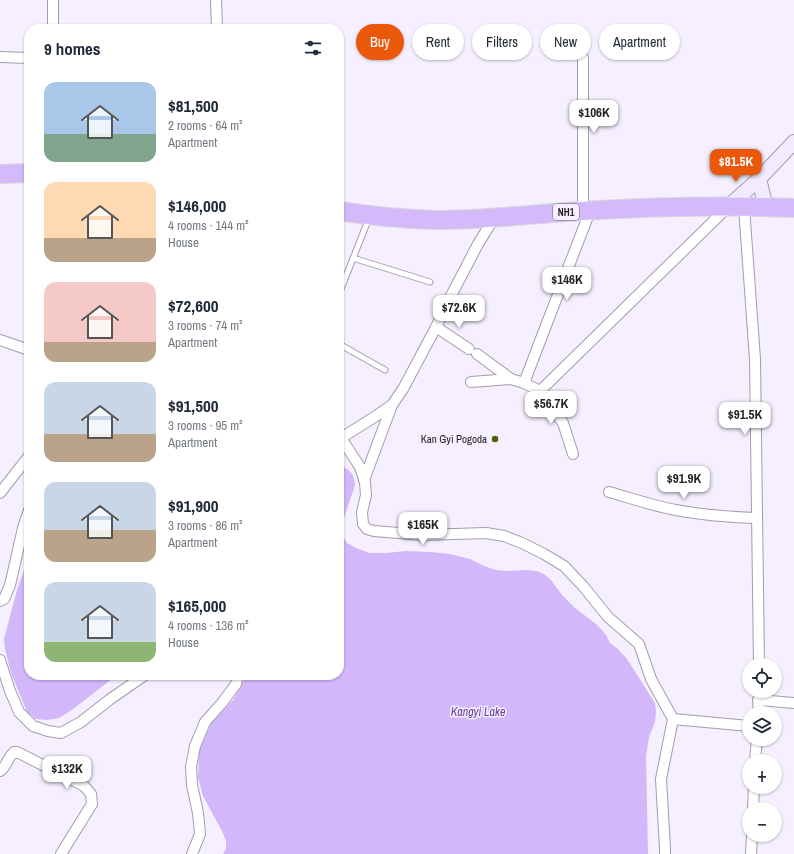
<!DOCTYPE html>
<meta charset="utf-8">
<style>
body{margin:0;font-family:"Archivo Narrow",sans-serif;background:#f2f2f3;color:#1f2937;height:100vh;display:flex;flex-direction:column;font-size:15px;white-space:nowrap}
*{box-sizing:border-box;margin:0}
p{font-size:13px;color:#747a83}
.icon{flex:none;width:22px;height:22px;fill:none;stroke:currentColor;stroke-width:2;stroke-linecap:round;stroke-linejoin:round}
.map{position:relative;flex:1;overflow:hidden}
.side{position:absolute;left:24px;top:24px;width:320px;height:656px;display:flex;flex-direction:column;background:#fff;border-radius:16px;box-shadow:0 1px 3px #0004}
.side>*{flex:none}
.hud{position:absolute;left:356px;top:24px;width:378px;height:36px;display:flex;gap:8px}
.fabs{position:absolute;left:742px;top:658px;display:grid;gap:8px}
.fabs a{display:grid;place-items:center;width:40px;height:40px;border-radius:50%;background:#fff;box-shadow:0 1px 3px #0004;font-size:20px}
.price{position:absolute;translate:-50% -34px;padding:0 9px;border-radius:8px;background:#fff;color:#222;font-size:13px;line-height:26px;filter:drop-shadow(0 1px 2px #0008)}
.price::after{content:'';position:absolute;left:50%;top:24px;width:12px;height:9px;margin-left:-6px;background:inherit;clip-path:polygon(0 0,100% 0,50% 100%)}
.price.on{background:#ea580c;color:#fff}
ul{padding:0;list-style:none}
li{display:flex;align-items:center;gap:12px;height:100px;padding:0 20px}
li span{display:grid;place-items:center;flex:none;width:112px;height:80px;border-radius:12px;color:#555}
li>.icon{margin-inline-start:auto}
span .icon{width:48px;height:48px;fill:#fffc;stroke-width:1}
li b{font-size:17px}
h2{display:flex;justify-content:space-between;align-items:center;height:48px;padding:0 20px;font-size:17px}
.chip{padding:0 14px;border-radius:18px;background:#fff;box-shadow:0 1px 3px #0004;font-size:14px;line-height:36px}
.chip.on{background:#ea580c;color:#fff}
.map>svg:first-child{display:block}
</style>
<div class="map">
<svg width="794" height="854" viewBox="0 0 794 854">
<rect width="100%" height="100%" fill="#f5efff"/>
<g fill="#d2b7fa">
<path d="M342 466C351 471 354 474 355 485L342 524 341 533 347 543 356 548 370 553H387L405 551 430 552 450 554 470 559 484 566 496 570 507 571 526 570 536 571 544 574 551 580 562 595 575 608 596 624 601 629 606 635 610 643 618 649 627 659 655 703 656 710 655 722 649 737 646 756 648 854H223L226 849V841L222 831 203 796 198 777 199 750 211 724 233 700 244 680 245 675H339V467Z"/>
<polygon points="29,556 29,675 117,675 72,710 59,718 47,720 36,719 27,712 11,673 5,649 4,639 17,590"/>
</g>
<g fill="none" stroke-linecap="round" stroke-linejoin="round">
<defs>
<g id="lane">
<polyline points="353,258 430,282"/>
<polyline points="339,294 369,218"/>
<polyline points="339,344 385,370"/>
</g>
<g id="street">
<polyline points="53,0 53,29"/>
<polyline points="216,0 217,29"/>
<polyline points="0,57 29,58"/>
<polyline points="583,58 583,211"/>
<polyline points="744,207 755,359 759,665"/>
<polyline points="436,327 469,349"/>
<polyline points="0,340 29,350"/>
<polyline points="477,354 511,379"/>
<polyline points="471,382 511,379 524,383 540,391 729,206"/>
<polyline points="524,383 590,211"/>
<polyline points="540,391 563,423 573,454"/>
<polyline points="339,438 341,438 373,418 392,405 403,389 436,327 453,292 478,244 494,218"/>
<polyline points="341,438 360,467 365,482 366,495 362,512 363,524 367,529 374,531 423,535 486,533 504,536 522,543 544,554 564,566 583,586 608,617 639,644 651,679 673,719 661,779 665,848 665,854"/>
<polyline points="364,480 392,405"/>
<path d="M609 492C631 498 653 506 676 510 702 515 729 517 756 518"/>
<polyline points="0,493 29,456"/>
<polyline points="0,601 4,599 10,585 23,528 29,510"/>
<polyline points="0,660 10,691 19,712 33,726 48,731 61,733 81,722 109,700 145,675"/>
<polyline points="758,700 794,703"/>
<polyline points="758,713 759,691"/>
<polyline points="673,719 749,726"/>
<polyline points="755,761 757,739"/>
<path d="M0 771C7 766 8 757 14 752H17L84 786 91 794 92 804 61 854"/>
<polyline points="753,809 754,787"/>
<polyline points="192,854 200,834 198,813 192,785 191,767 195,746 205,722 222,703 236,684 238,675"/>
<polyline points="751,854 752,835"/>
</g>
<g id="secondary">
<polyline points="759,179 766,207"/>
<polyline points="729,206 759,179 794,142"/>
</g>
<g id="highway">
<polyline points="0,174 29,173"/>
<path d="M339 211C371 216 403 219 436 220 484 220 533 214 581 211 652 207 723 205 794 208"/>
</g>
</defs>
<use href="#lane" stroke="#a39caf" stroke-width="7"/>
<use href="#street" stroke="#a39caf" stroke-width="12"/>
<use href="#secondary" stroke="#a39caf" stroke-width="16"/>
<use href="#highway" stroke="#d7d7d8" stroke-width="20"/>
<use href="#lane" stroke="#fff" stroke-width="5"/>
<use href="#street" stroke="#fff" stroke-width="10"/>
<use href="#secondary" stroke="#f2eafe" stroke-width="14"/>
<use href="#highway" stroke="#d4bafb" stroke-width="18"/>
</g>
<circle fill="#4e620b" stroke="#f5efff" stroke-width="1.5" cx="495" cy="439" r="4"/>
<g text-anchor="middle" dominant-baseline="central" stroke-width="3" stroke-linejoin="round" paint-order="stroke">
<rect fill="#f5efff" stroke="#625e68" stroke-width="1" x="553" y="204" width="26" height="16" rx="3"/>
<g font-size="10" font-weight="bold" fill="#232028">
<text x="566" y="212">NH1</text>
</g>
<g font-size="11" fill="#232028" stroke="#f5efff" text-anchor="end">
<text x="487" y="439">Kan Gyi Pogoda</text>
</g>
<g font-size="12" font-style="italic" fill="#683a9a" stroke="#f5efff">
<text x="478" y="712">Kangyi Lake</text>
</g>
</g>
</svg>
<div class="fabs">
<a><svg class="icon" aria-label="locate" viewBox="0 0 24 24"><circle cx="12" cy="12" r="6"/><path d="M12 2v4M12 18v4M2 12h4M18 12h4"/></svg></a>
<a><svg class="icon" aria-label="layers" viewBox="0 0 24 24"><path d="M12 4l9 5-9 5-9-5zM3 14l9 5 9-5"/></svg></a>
<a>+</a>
<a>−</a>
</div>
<b class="price" style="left:594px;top:134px">$106K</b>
<b class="price on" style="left:736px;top:183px">$81.5K</b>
<b class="price" style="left:567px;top:301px">$146K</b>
<b class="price" style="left:459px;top:329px">$72.6K</b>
<b class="price" style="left:551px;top:425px">$56.7K</b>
<b class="price" style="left:745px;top:436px">$91.5K</b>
<b class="price" style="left:684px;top:500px">$91.9K</b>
<b class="price" style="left:423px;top:546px">$165K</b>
<b class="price" style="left:67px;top:790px">$132K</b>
<div class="hud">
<a class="chip on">Buy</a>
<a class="chip">Rent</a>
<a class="chip">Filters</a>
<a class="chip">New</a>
<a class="chip">Apartment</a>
</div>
<section class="side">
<h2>9 homes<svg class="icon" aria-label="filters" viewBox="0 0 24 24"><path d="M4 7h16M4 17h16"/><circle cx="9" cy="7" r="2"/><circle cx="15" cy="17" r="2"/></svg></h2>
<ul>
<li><span style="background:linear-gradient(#a9c7e8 65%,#7fa58c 0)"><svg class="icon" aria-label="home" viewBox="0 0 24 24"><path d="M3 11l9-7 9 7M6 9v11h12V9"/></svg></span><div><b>$81,500</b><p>2 rooms · 64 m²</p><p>Apartment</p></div></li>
<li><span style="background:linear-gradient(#ffd9b3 70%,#b9a48a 0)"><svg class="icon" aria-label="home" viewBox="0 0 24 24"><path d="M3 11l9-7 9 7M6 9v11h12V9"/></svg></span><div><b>$146,000</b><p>4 rooms · 144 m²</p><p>House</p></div></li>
<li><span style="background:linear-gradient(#f6c9c9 75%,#b9a48a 0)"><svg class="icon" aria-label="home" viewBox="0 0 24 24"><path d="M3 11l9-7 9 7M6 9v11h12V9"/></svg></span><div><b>$72,600</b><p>3 rooms · 74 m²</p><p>Apartment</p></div></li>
<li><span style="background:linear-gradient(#c9d6e8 65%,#b9a48a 0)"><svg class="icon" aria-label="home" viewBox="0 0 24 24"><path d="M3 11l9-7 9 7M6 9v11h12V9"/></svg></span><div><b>$91,500</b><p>3 rooms · 95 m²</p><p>Apartment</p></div></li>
<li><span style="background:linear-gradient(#c9d6e8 60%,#b9a48a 0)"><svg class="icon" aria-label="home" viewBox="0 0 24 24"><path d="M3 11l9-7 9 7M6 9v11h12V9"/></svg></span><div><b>$91,900</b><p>3 rooms · 86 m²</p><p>Apartment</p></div></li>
<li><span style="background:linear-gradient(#c9d6e8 75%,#8fb573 0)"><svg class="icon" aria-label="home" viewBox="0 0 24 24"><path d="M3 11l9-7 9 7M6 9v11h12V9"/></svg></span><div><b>$165,000</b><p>4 rooms · 136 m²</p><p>House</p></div></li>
</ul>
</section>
</div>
